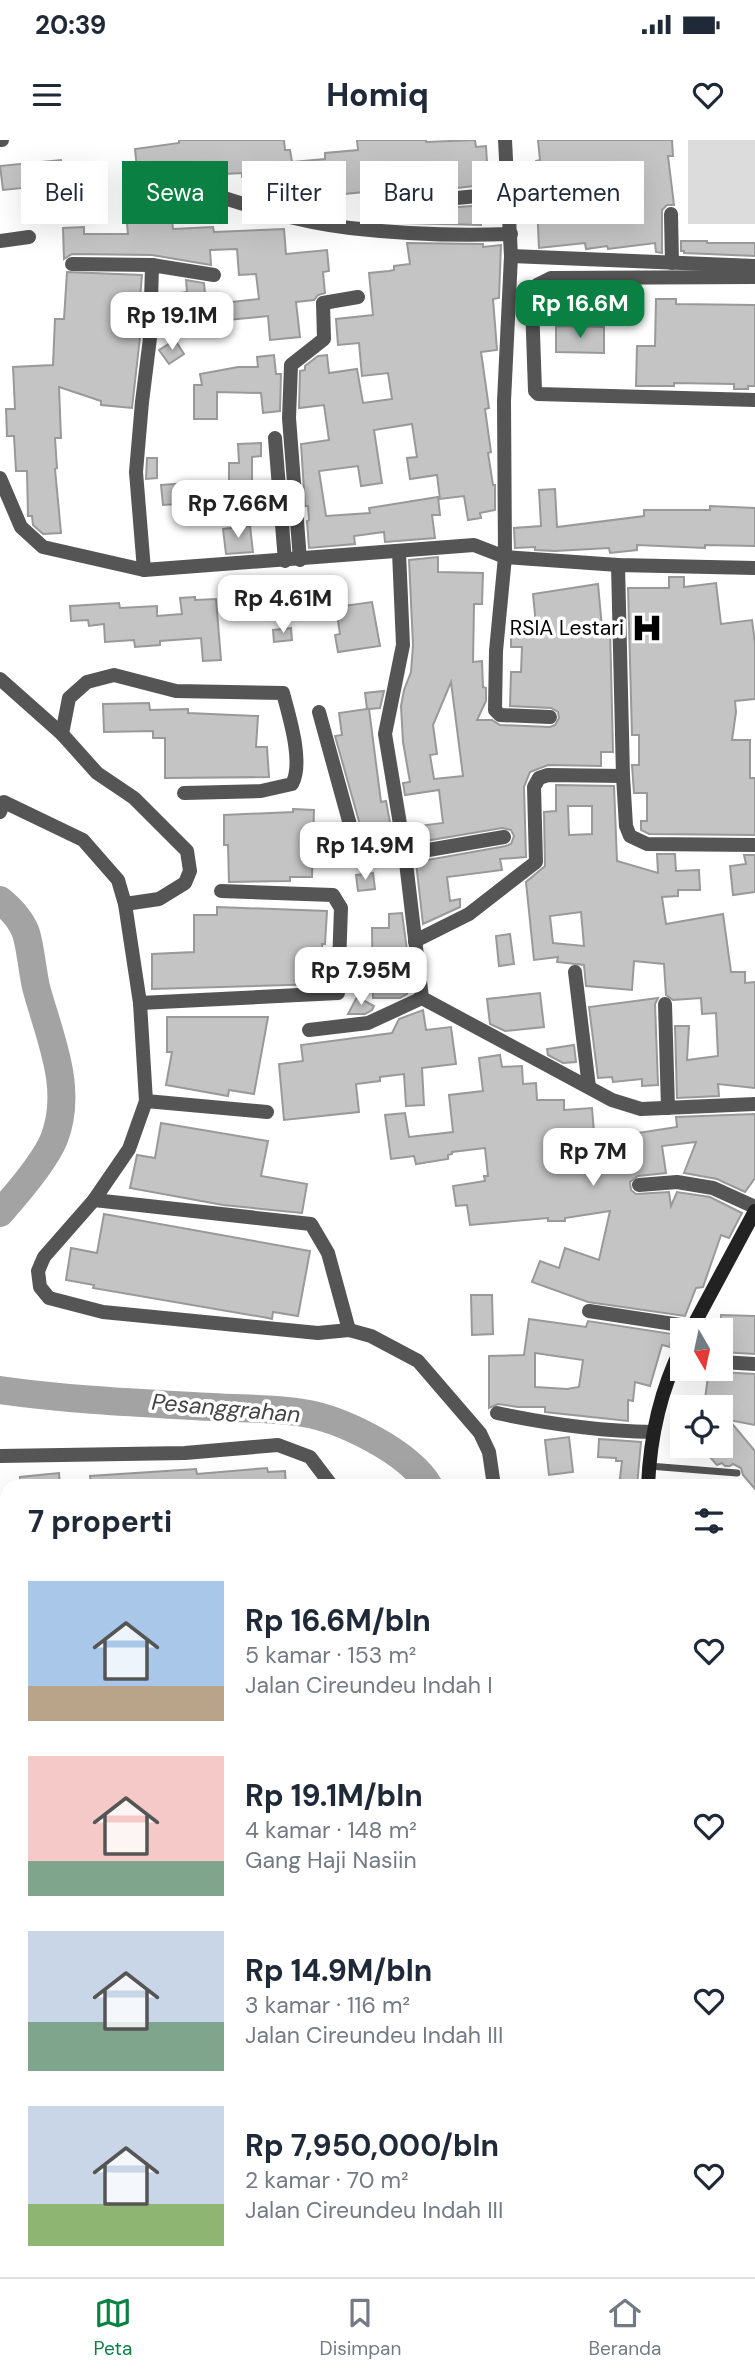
<!DOCTYPE html>
<html lang="id">
<meta charset="utf-8">
<style>
body{margin:0;font-family:"DM Sans",sans-serif;background:#f2f2f3;color:#1f2937;height:100vh;display:flex;flex-direction:column;font-size:26px;white-space:nowrap}
*{box-sizing:border-box;margin:0}
p{font-size:23px;color:#747a83}
.icon{flex:none;width:38px;height:38px;fill:none;stroke:currentColor;stroke-width:2;stroke-linecap:round;stroke-linejoin:round}
.map{position:relative;flex:1;overflow:hidden}
.details{position:absolute;left:0px;top:1339px;width:756px;height:800px;display:flex;flex-direction:column;background:#fff;border-radius:21px 21px 0 0;box-shadow:0 7px 28px #0002}
.details>*{flex:none}
.banner{position:absolute;left:21px;top:21px;width:714px;height:63px;display:flex;gap:14px}
.needle{width:46px;rotate:171deg}
.controls{position:absolute;left:670px;top:1178px;display:grid;gap:14px}
.controls a{display:grid;place-items:center;width:63px;height:63px;border-radius:0px;background:#fff;box-shadow:0 7px 28px #0002;font-size:35px}
.price{position:absolute;translate:-50% -60px;padding:0 16px;border-radius:14px;background:#fff;color:#222;font-size:23px;line-height:46px;filter:drop-shadow(0 2px 4px #0008)}
.price::after{content:'';position:absolute;left:50%;top:42px;width:21px;height:16px;margin-left:-10px;background:inherit;clip-path:polygon(0 0,100% 0,50% 100%)}
.price.active{background:#0b8043;color:#fff}
ul{padding:0;list-style:none}
li{display:flex;align-items:center;gap:21px;height:175px;padding:0 28px}
li span{display:grid;place-items:center;flex:none;width:196px;height:140px;border-radius:0px;color:#555}
li>.icon{margin-inline-start:auto}
span .icon{width:84px;height:84px;fill:#fffc;stroke-width:1}
li b{font-size:30px}
h2{display:flex;justify-content:space-between;align-items:center;height:84px;padding:0 28px;font-size:30px}
.tag{padding:0 24px;border-radius:0px;background:#fff;box-shadow:0 7px 28px #0002;font-size:24px;line-height:63px}
.tag.active{background:#0b8043;color:#fff}
.status{display:flex;justify-content:space-between;align-items:center;height:49px;padding:0 35px;background:#fff;direction:ltr}
.status svg{height:19px;fill:currentColor}
header{display:flex;justify-content:space-between;align-items:center;height:91px;padding:0 28px;background:#fff;font-size:32px;font-weight:800}
.tab-bar{display:flex;justify-content:space-around;align-items:center;height:98px;border-top:2px solid #e0e1e3;background:#fff;font-size:19px;color:#747a83}
.tab-bar a{display:grid;justify-items:center;gap:4px}
.tab-bar .active{color:#0b8043}
.map>svg:first-child{display:block}
</style>
<div class="status"><b>20:39</b><svg viewBox="0 0 49 12"><path d="M0 12V9h3v3zM5 12V6h3v6zM10 12V3h3v9zM15 12V0h3v12zM26 1h20v11H26zM47 4h2v5h-2z"/></svg></div>
<header><svg class="icon" aria-label="menu" viewBox="0 0 24 24"><path d="M4 6h16M4 12h16M4 18h16"/></svg>Homiq<svg class="icon" aria-label="heart" viewBox="0 0 24 24"><path d="M12 20l-8-8c-3-5 5-10 8-4 3-6 11-1 8 4z"/></svg></header>
<div class="map">
<svg width="755" height="2137" viewBox="0 0 755 2137">
<rect width="100%" height="100%" fill="#fff"/>
<rect fill="#dcdcdc" x="688" y="0" width="67" height="84"/>
<g fill="none" stroke-linecap="round" stroke-linejoin="round">
<g stroke="#a3a3a3" stroke-width="28">
<path d="M0 760C11 769 21 779 26 793 31 810 32 829 36 847 49 896 74 948 54 999 45 1021 16 1055 0 1073"/>
<path d="M0 1250C70 1260 142 1263 212 1267 242 1269 274 1268 303 1273 342 1279 409 1312 429 1346"/>
<polyline points="404,2137 406,2132"/>
</g>
</g>
<g fill="#c4c4c4" stroke="#999" stroke-width="2" fill-rule="evenodd">
<polygon points="179,0 284,0 285,10 290,10 292,22 325,19 325,13 358,10 357,0 426,0 426,2 475,0 476,7 486,6 487,23 480,23 482,45 432,51 431,45 297,59 298,69 276,63 275,55 269,56 267,35 242,37 242,33 209,35 209,32 170,40 171,52 169,52 173,89 213,87 214,92 284,89 286,114 327,110 329,131 323,132 325,153 318,155 314,160 296,162 300,197 270,200 268,176 228,180 227,166 232,162 259,159 256,134 239,135 237,109 210,110 211,125 152,115 72,114 64,119 63,88 84,87 84,94 128,94 126,74 146,72 143,29 137,29 135,9 179,3"/>
<polygon points="538,0 672,0 673,16 668,16 674,65 667,65 662,70 662,113 656,112 655,103 608,109 607,106 586,109 585,103 539,108 537,65 540,65 536,21 540,20"/>
<polygon points="61,20 64,56 44,58 42,46 3,50 0,26"/>
<polygon points="485,65 486,80 481,81 481,85 405,83 404,71"/>
<polygon points="681,101 707,101 707,103 755,103 755,116 684,113 684,111 681,111"/>
<polygon points="407,103 483,104 483,107 501,105 499,158 493,159 497,210 481,212 489,268 485,269 491,312 488,313 493,345 495,345 495,370 480,373 481,378 468,380 464,356 440,359 437,335 410,339 407,318 417,317 412,284 374,290 382,343 361,346 358,326 319,331 326,376 370,373 369,368 438,357 440,375 432,375 435,398 385,402 384,392 354,396 355,404 309,408 307,381 309,380 308,366 305,366 301,304 329,300 324,265 299,268 300,231 305,230 305,226 318,216 327,215 329,233 357,229 363,263 392,259 388,233 362,236 359,203 338,205 336,179 373,175 369,133 389,131 394,130 394,126 410,124"/>
<polygon points="67,132 142,135 140,158 130,158 128,183 141,184 140,197 132,268 101,265 101,261 59,247 61,298 55,298 57,328 55,329 61,393 43,394 33,385 32,376 28,376 27,331 16,331 14,296 7,296 6,269 15,269 13,227 53,225 55,179 64,179"/>
<polygon points="186,140 204,143 206,163 200,163 201,172 160,176 161,156 187,152"/>
<polygon points="656,159 676,159 676,164 755,165 755,246 748,246 748,249 734,249 734,244 674,243 674,246 636,246 637,206 655,206"/>
<polygon points="556,186 604,187 604,213 556,212"/>
<polygon points="175,200 184,214 169,224 159,210"/>
<polygon points="274,215 276,234 281,234 280,271 263,273 261,253 217,252 217,279 194,279 194,245 202,245 200,234 238,227 258,227 257,217"/>
<polygon points="261,303 261,316 252,317 252,366 229,365 229,323 239,323 238,304"/>
<polygon points="147,318 157,318 157,338 146,339"/>
<polygon points="189,343 191,363 163,365 161,345"/>
<polygon points="555,349 557,387 644,376 644,370 710,370 710,366 755,368 755,406 705,405 705,408 637,405 637,410 610,413 609,408 555,411 535,410 535,407 515,408 514,388 541,386 539,350"/>
<polygon points="250,386 253,412 226,414 223,389"/>
<path d="M438 417V432L483 433 482 464H474L473 522 482 521 483 547 486 548V561L477 580H492L500 585 550 587 555 585 559 578 558 572 551 568 510 566 511 532H521L522 507H511V484L536 485 533 454 598 444 602 488 610 487 613 612H601V626L548 625 530 632 524 647 526 717 500 719 502 730 447 737 450 761 460 759V767L423 784 416 722 506 706 511 704 514 696 511 690 502 688 413 703 410 687 443 683 439 650 405 655 403 643 410 642 403 602 401 566 404 550 411 532 413 505 409 420ZM451 542 463 636 434 639 430 615 437 614 433 585Z"/>
<polygon points="669,437 684,437 684,447 716,443 721,484 752,480 755,503 755,559 735,561 736,572 732,600 750,600 750,638 755,638 755,695 649,694 641,690 641,681 647,681 647,653 634,653 632,625 639,625 639,595 632,595 628,448 669,448"/>
<polygon points="195,457 195,460 216,459 221,520 203,521 201,498 160,501 160,505 135,507 134,500 105,502 104,484 89,486 88,480 71,481 70,466 119,463 120,468 157,466 157,476 182,474 180,458"/>
<polygon points="372,462 380,506 338,512 335,495 340,494 336,467"/>
<polygon points="291,488 292,500 274,502 273,490"/>
<polygon points="384,551 380,568 369,569 381,662 386,661 391,688 362,692 335,596 342,595 339,573 367,569 365,553"/>
<polygon points="149,563 150,570 188,569 188,573 258,576 256,607 267,607 269,637 165,638 165,598 153,598 153,591 104,592 103,564"/>
<path d="M556 645 614 646 617 721 658 733 657 714H675L676 731 699 730 700 750H678V756L662 757 666 784 723 774 731 832H745V843L755 842V948L718 944 719 956 677 958 675 886H689L687 920 718 916 716 873 702 874 701 858 673 860 666 855 664 824 634 821 632 850 586 846 584 825 557 822 558 817 534 820 526 742 545 726 544 672 556 671ZM568 666H592V694L569 695ZM581 772 584 806 553 803 550 776Z"/>
<polygon points="293,669 314,670 312,737 290,737 290,741 229,742 228,705 224,705 224,675 293,672"/>
<polygon points="744,715 755,715 755,752 733,755 730,726 746,724"/>
<polygon points="373,733 375,749 358,751 356,735"/>
<polygon points="217,767 327,771 325,804 322,804 324,844 152,849 152,814 194,812 194,775 217,775"/>
<polygon points="402,773 407,810 407,854 400,858 373,858 372,788 389,788 389,774"/>
<polygon points="510,794 514,824 499,826 496,796"/>
<polygon points="540,853 544,887 505,891 490,884 487,859"/>
<polygon points="357,857 374,866 372,870 365,874 348,874"/>
<polygon points="658,858 655,864 658,945 642,946 642,939 613,942 612,937 598,938 589,867"/>
<polygon points="423,870 426,890 451,887 456,924 422,928 424,965 406,966 404,934 380,937 380,941 356,944 359,972 284,980 279,924 303,921 301,905 392,893 399,879"/>
<polygon points="167,877 268,877 254,954 229,950 228,956 166,945 172,912 167,912"/>
<polygon points="574,905 576,922 563,923 548,915 547,909"/>
<polygon points="500,915 502,927 522,926 523,944 536,943 537,960 564,960 564,970 592,968 596,1016 634,1011 631,994 677,987 676,977 755,974 755,1038 745,1052 717,1039 684,1033 696,1002 662,1006 666,1033 638,1036 630,1042 631,1050 636,1054 669,1052 671,1066 677,1052 710,1057 742,1073 729,1098 721,1095 703,1147 696,1148 685,1176 588,1162 532,1142 540,1121 559,1128 565,1108 599,1120 610,1071 565,1078 565,1081 548,1081 548,1078 470,1085 467,1065 456,1066 453,1046 485,1041 484,1036 488,1036 485,1008 452,1012 452,1014 448,1015 448,1019 416,1024 414,1016 391,1019 385,975 405,973 409,997 453,992 449,955 483,951 479,918"/>
<polygon points="161,983 268,1001 261,1036 307,1044 302,1073 223,1065 130,1048 137,1015 155,1018"/>
<polygon points="104,1074 310,1111 298,1176 273,1172 272,1179 268,1178 93,1148 94,1145 66,1140 71,1108 97,1113"/>
<polygon points="471,1155 492,1155 493,1194 472,1195"/>
<polygon points="721,1175 755,1176 755,1214 721,1212"/>
<path d="M529 1179 586 1187 588 1181 672 1194 670 1207 662 1205 650 1246 635 1242 633 1261 628 1260V1281L545 1272V1267H518L498 1264 489 1268V1216L524 1215ZM535 1213 583 1220 579 1247 567 1249 535 1247Z"/>
<polygon points="709,1228 720,1232 755,1234 755,1285 729,1280 755,1311 755,1349 743,1335 741,1328 733,1324 730,1326 725,1326 722,1323 717,1325 700,1306 721,1306 721,1267 704,1267"/>
<polygon points="569,1297 573,1332 549,1335 545,1300"/>
<polygon points="599,1299 641,1302 637,1346 619,1346 622,1321 616,1321 616,1318 598,1317"/>
<polygon points="267,1328 268,1332 285,1331 286,1346 91,1346 90,1336 196,1329 197,1334"/>
<polygon points="59,1333 60,1346 20,1346 20,1337"/>
</g>
<g fill="none" stroke-linecap="round" stroke-linejoin="round">
<polyline stroke="#555" stroke-width="7" points="649,1326 737,1333"/>
<g stroke="#555" stroke-width="14">
<polyline points="0,0 2,0"/>
<polyline points="505,0 511,116 504,261 505,417 496,511 495,570 500,575 550,577"/>
<path d="M185 45C239 63 294 82 350 88 403 94 458 96 511 94"/>
<polyline points="426,61 477,56 507,51"/>
<polyline points="671,74 672,123"/>
<polyline points="0,101 29,97"/>
<polyline points="511,116 755,126"/>
<polyline points="72,124 152,125"/>
<polyline points="755,137 551,138 537,145 532,164 535,251 538,254 755,260"/>
<polyline points="275,298 285,421"/>
<polyline points="0,338 21,387 43,407 144,430 474,405 505,417 618,425 755,428"/>
<polyline points="399,412 403,505 385,594 405,714 422,858"/>
<polyline points="300,420 289,278 291,225 324,199 323,163 358,157"/>
<polyline points="618,425 623,636 626,686 630,696 647,704 755,705"/>
<polyline points="144,430 136,332 142,262 150,198 152,125 214,135"/>
<polyline points="0,539 62,594 97,633 134,658 187,711 190,731 185,743 159,759 125,764"/>
<polyline points="319,572 355,703 400,696"/>
<path d="M62 594 69 558 87 542 114 535 176 551 283 553C289 576 304 623 292 644L261 651 184 653"/>
<polyline points="0,672 4,662 83,700 118,740 125,764 140,863 146,961 129,1009 94,1060 44,1117 38,1131 40,1147 49,1158 103,1172 318,1193 349,1190 371,1196 418,1221 480,1293 489,1312 494,1346"/>
<polyline points="405,714 504,697"/>
<polyline points="415,801 469,774 536,722 534,647 539,638 548,635 623,636"/>
<polyline points="575,832 589,947"/>
<polyline points="422,858 612,960 641,969 755,964"/>
<polyline points="140,863 338,853 341,768 333,755 221,751"/>
<polyline points="665,864 668,968"/>
<polyline points="309,890 368,883 422,858"/>
<polyline points="146,961 267,972"/>
<polyline points="639,1045 677,1042 713,1048 755,1067"/>
<polyline points="94,1060 311,1084 328,1113 349,1190"/>
<polyline points="589,1171 693,1187"/>
<polyline points="721,1222 755,1224"/>
<path d="M497 1273C549 1284 599 1291 653 1292"/>
<polyline points="0,1316 185,1313 278,1305 310,1317 332,1346"/>
<polyline points="749,1397 755,1396"/>
<polyline points="0,1438 7,1439"/>
<polyline points="749,1492 755,1491"/>
<polyline points="749,1595 755,1594"/>
<polyline points="0,1613 7,1603"/>
<polyline points="749,1692 755,1691"/>
<polyline points="0,1803 7,1822"/>
<polyline points="749,1803 755,1803"/>
<polyline points="749,1900 755,1900"/>
<polyline points="0,1989 7,1994"/>
<polyline points="749,2050 755,2049"/>
<polyline points="0,2078 7,2075"/>
<polyline points="749,2118 755,2117"/>
<polyline points="178,2132 184,2137"/>
<polyline points="212,2137 221,2132"/>
<polyline points="449,2137 453,2132"/>
<polyline points="708,2137 724,2132"/>
</g>
<g stroke="#222" stroke-width="14">
<polyline points="691,1190 755,1071"/>
<path d="M648 1346C650 1297 660 1251 682 1207"/>
<polyline points="743,2132 744,2137"/>
</g>
</g>
<defs>
<symbol id="hospital-bare" viewBox="-9 -9 18 18"><path d="M-5-5h3v3.5h4V-5h3V5h-3V1.5h-4V5h-3Z" fill="#000" stroke="#fff" stroke-width="2.5" paint-order="stroke"/></symbol>
</defs>
<g fill-rule="evenodd">
<use href="#hospital-bare" x="625" y="466" width="44" height="44"/>
</g>
<g text-anchor="middle" dominant-baseline="central" stroke-width="7" stroke-linejoin="round" paint-order="stroke">
<g font-size="21" fill="#000" stroke="#fff" text-anchor="end">
<text x="624" y="488">RSIA Lestari</text>
</g>
<g font-size="23" font-style="italic" fill="#444" stroke="#fff">
<text transform="translate(226 1268) rotate(5)">Pesanggrahan</text>
</g>
</g>
</svg>
<div class="controls">
<a><svg class="needle" viewBox="-14 -14 28 28"><path d="M0-13l5 13h-10z" fill="#e53935"/><path d="M0 13l5-13h-10z" fill="#747a83"/></svg></a>
<a><svg class="icon" aria-label="locate" viewBox="0 0 24 24"><circle cx="12" cy="12" r="6"/><path d="M12 2v4M12 18v4M2 12h4M18 12h4"/></svg></a>
</div>
<b class="price active" style="left:580px;top:200px">Rp 16.6M</b>
<b class="price" style="left:172px;top:212px">Rp 19.1M</b>
<b class="price" style="left:238px;top:400px">Rp 7.66M</b>
<b class="price" style="left:283px;top:495px">Rp 4.61M</b>
<b class="price" style="left:365px;top:742px">Rp 14.9M</b>
<b class="price" style="left:361px;top:867px">Rp 7.95M</b>
<b class="price" style="left:593px;top:1048px">Rp 7M</b>
<div class="banner">
<a class="tag">Beli</a>
<a class="tag active">Sewa</a>
<a class="tag">Filter</a>
<a class="tag">Baru</a>
<a class="tag">Apartemen</a>
</div>
<section class="details">
<h2>7 properti<svg class="icon" aria-label="filters" viewBox="0 0 24 24"><path d="M4 7h16M4 17h16"/><circle cx="9" cy="7" r="2"/><circle cx="15" cy="17" r="2"/></svg></h2>
<ul>
<li><span style="background:linear-gradient(#a9c7e8 75%,#b9a48a 0)"><svg class="icon" aria-label="home" viewBox="0 0 24 24"><path d="M3 11l9-7 9 7M6 9v11h12V9"/></svg></span><div><b>Rp 16.6M/bln</b><p>5 kamar · 153 m²</p><p>Jalan Cireundeu Indah I</p></div><svg class="icon" aria-label="heart" viewBox="0 0 24 24"><path d="M12 20l-8-8c-3-5 5-10 8-4 3-6 11-1 8 4z"/></svg></li>
<li><span style="background:linear-gradient(#f6c9c9 75%,#7fa58c 0)"><svg class="icon" aria-label="home" viewBox="0 0 24 24"><path d="M3 11l9-7 9 7M6 9v11h12V9"/></svg></span><div><b>Rp 19.1M/bln</b><p>4 kamar · 148 m²</p><p>Gang Haji Nasiin</p></div><svg class="icon" aria-label="heart" viewBox="0 0 24 24"><path d="M12 20l-8-8c-3-5 5-10 8-4 3-6 11-1 8 4z"/></svg></li>
<li><span style="background:linear-gradient(#c9d6e8 65%,#7fa58c 0)"><svg class="icon" aria-label="home" viewBox="0 0 24 24"><path d="M3 11l9-7 9 7M6 9v11h12V9"/></svg></span><div><b>Rp 14.9M/bln</b><p>3 kamar · 116 m²</p><p>Jalan Cireundeu Indah III</p></div><svg class="icon" aria-label="heart" viewBox="0 0 24 24"><path d="M12 20l-8-8c-3-5 5-10 8-4 3-6 11-1 8 4z"/></svg></li>
<li><span style="background:linear-gradient(#c9d6e8 70%,#8fb573 0)"><svg class="icon" aria-label="home" viewBox="0 0 24 24"><path d="M3 11l9-7 9 7M6 9v11h12V9"/></svg></span><div><b>Rp 7,950,000/bln</b><p>2 kamar · 70 m²</p><p>Jalan Cireundeu Indah III</p></div><svg class="icon" aria-label="heart" viewBox="0 0 24 24"><path d="M12 20l-8-8c-3-5 5-10 8-4 3-6 11-1 8 4z"/></svg></li>
</ul>
</section>
</div>
<nav class="tab-bar">
<a class="active"><svg class="icon" aria-label="map" viewBox="0 0 24 24"><path d="M3 6l6-2 6 2 6-2v14l-6 2-6-2-6 2zM9 4v14M15 6v14"/></svg>Peta</a>
<a><svg class="icon" aria-label="saved" viewBox="0 0 24 24"><path d="M7 4h10v16l-5-4-5 4z"/></svg>Disimpan</a>
<a><svg class="icon" aria-label="home" viewBox="0 0 24 24"><path d="M3 11l9-7 9 7M6 9v11h12V9"/></svg>Beranda</a>
</nav>
